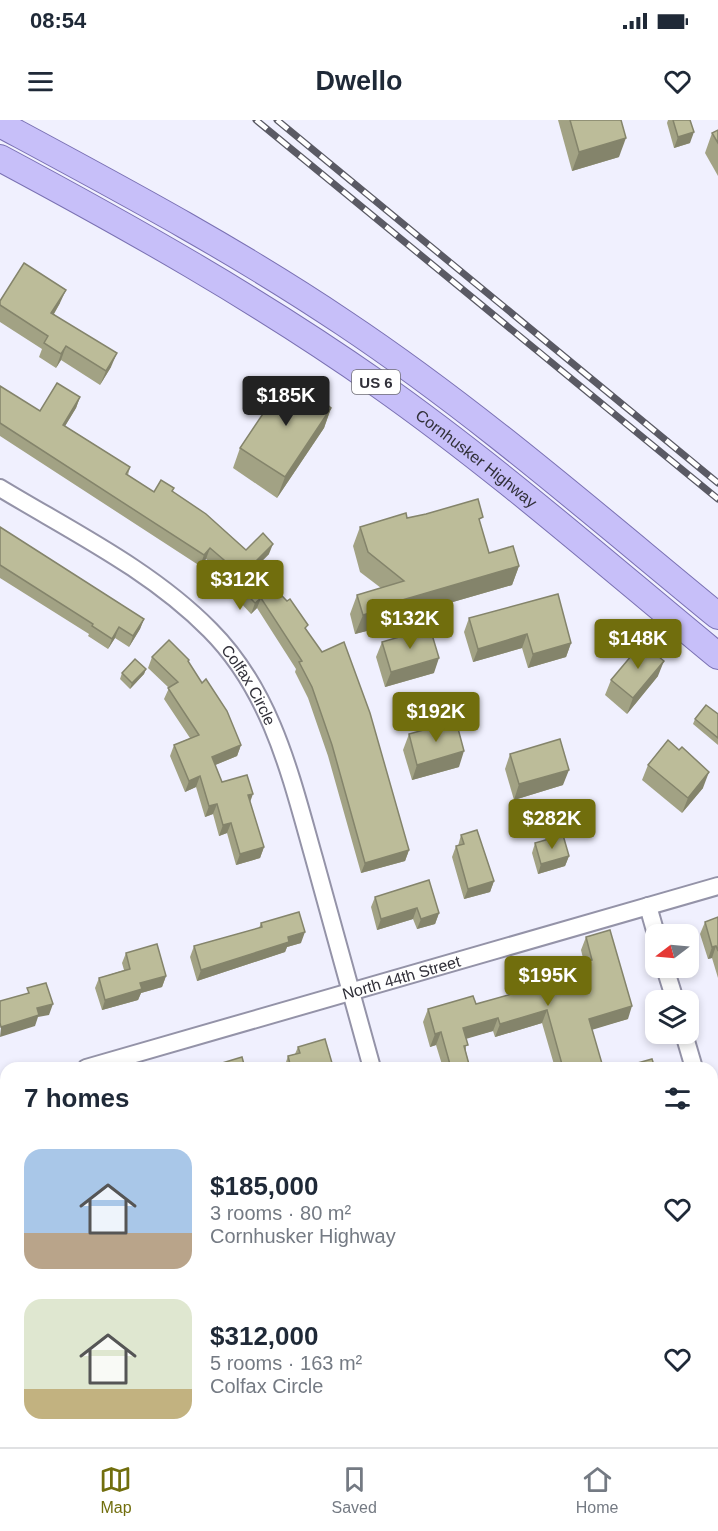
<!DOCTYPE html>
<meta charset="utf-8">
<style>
body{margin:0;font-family:Arial,sans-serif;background:#f6f6f7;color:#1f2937;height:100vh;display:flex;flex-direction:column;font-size:22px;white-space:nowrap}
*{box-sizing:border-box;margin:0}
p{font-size:20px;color:#747a83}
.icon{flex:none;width:33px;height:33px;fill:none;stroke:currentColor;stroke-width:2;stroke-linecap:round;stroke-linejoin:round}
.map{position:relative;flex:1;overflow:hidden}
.side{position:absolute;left:0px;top:942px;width:718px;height:386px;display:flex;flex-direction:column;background:#fff;border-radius:18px 18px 0 0;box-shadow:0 3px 9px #0003}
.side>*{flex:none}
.needle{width:39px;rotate:254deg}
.tools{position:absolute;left:645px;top:804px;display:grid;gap:12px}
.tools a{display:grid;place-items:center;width:54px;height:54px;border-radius:12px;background:#fff;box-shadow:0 3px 9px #0003;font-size:30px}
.price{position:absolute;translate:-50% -51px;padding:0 14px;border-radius:6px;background:#716e0d;color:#fff;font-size:20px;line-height:39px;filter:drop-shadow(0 2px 3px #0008)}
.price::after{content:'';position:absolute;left:50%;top:36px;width:18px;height:14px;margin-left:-9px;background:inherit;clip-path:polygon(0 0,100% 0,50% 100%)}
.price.on{background:#222;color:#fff}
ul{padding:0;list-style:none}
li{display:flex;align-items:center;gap:18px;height:150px;padding:0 24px}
li span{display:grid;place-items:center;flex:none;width:168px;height:120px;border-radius:18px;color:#555}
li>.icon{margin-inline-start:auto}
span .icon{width:72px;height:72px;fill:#fffc;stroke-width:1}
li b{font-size:26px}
h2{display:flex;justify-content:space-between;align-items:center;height:72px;padding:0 24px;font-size:26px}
.status{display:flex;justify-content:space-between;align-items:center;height:42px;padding:0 30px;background:#fff;direction:ltr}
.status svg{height:16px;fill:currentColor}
header{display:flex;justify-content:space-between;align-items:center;height:78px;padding:0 24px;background:#fff;font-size:27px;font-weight:800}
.tab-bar{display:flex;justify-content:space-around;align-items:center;height:84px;border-top:2px solid #e0e1e3;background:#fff;font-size:16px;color:#747a83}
.tab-bar a{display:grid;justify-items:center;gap:3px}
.tab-bar .on{color:#716e0d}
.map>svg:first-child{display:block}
</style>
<div class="status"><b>08:54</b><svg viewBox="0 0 49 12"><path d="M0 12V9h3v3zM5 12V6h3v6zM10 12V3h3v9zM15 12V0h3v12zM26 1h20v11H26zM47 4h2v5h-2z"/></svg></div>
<header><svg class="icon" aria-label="menu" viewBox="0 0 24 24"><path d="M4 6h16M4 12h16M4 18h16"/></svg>Dwello<svg class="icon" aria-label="heart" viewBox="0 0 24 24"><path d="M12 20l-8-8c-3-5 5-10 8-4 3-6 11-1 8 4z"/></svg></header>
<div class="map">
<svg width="718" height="1327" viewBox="0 0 718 1327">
<rect width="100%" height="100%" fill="#f0f0fe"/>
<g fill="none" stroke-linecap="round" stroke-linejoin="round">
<defs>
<g id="minor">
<path id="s1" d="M0 368C71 411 151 450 210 510 272 572 291 657 314 738 334 808 352 878 372 948"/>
<polyline points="648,786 656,814"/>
<polyline points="665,848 675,880"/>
<polyline points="684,914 694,948"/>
<path id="s2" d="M86 948 718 766"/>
<polyline points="0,973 6,971"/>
<polyline points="477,1322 478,1327"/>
<polyline points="276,1327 295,1322"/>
</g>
<g id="primary">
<path d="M0 4C117 67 234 129 344 203 476 291 596 396 718 496"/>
<path id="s3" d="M0 38C129 107 257 179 378 264 496 347 606 444 718 536"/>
</g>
</defs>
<use href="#minor" stroke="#9493a8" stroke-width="20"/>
<use href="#primary" stroke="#7a71b3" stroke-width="28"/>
<use href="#minor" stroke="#fff" stroke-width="16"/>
<use href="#primary" stroke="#c7bff9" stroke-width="26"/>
<defs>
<g id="rail">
<polyline points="256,0 718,379"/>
<polyline points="277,0 718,363"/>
</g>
</defs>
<use href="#rail" stroke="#5a5a64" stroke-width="7"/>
<use href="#rail" stroke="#fff" stroke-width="4.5" stroke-dasharray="14" stroke-linecap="butt"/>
</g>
<g fill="#a2a284">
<polygon points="558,0 620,0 619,37 572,51"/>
<polygon points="668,0 690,0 690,23 674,28 667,3"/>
<polygon points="718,10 718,56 705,33 712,13"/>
<polygon points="0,181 60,183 54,194 111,247 100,265 61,240 56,248 39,237 42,229 0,202"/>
<polygon points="0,266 40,291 80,277 76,288 65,306 130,347 128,355 154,372 173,372 246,430 269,434 255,448 306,510 409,730 405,741 361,753 328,636 308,578 295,552 296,549 257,488 251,494 228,469 231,460 206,439 200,446 0,316"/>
<polygon points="301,267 331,288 324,308 277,378 233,348 240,328"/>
<polygon points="407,398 480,405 489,433 519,446 512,465 387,501 386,506 355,514 350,494 357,475 381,468 360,452 353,426 360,407"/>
<polygon points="0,407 144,499 140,509 129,527 115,518 108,529 88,516 89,514 0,458"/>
<polygon points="469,498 571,523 566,537 528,548 522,528 473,542 464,512"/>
<polygon points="382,522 434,553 385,567 376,537"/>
<polygon points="152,537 189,540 188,542 241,625 237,636 215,645 222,662 250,682 264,727 260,738 236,745 227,713 219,716 213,694 205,697 196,667 185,672 170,636 174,625 190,618 164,579 169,568 148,548"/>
<polygon points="146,549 144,554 130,569 120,559 122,553"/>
<polygon points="658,556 627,594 605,575 611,560"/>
<polygon points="718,594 718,625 693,604 695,599"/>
<polygon points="409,614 459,647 412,660 403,630"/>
<polygon points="510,634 563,665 514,680 505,649"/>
<polygon points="648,645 703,668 682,693 642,660"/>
<polygon points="461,715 494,761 490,772 464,779 452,737 456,726 458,726"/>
<polygon points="535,723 569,736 565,746 538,754 532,733"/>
<polygon points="375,777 439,793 435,804 417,809 413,799 377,810 371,787"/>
<polygon points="718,797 718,858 712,838 708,839 700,814 705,802"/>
<polygon points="261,803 301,823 287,827 285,832 197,861 190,837 194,826 259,808"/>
<polygon points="586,817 628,899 592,909 603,948 555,948 542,903 495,917 493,911 466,918 466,932 470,948 443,948 436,925 430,927 423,902 428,889 476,884 548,864 552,852 584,842 581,830"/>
<polygon points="126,833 166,856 162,867 141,873 138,880 102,890 95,868 99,858 124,850 122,843"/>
<polygon points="298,927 332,943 330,948 284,948 288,936 295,934"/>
<polygon points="6,1007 6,1041 1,1043 0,1040 0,1008"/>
<polygon points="718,1239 718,1279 712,1277 712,1253"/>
<polygon points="27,1322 95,1322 93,1327 28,1327"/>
<polygon points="520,1322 563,1322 564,1327 522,1327"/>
</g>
<g fill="#84846b">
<polygon points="694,12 690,23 674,28 678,17"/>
<polygon points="626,18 619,37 572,51 579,32"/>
<polygon points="66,170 60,183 46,207 51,193"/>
<polygon points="66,226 61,240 56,248 61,234"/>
<polygon points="117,233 111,247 100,265 106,251"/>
<polygon points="80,277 76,288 59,316 63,305"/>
<polygon points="331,288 324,308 277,378 285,357"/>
<polygon points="273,424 269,434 248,455 252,445"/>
<polygon points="210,428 206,439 200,446 204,435"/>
<polygon points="519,446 512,465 387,501 386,506 355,514 363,495 392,483"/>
<polygon points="261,478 257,488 251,494 255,483"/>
<polygon points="144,499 140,509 129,527 133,516"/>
<polygon points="119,507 115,518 108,529 112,519"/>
<polygon points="527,514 522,528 473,542 478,529"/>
<polygon points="571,523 566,537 528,548 533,534"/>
<polygon points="439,538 434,553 385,567 391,552"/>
<polygon points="664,541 658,556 627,594 633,578"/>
<polygon points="146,549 144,554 130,569 132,563"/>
<polygon points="241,625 237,636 208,648 212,637"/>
<polygon points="464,631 459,647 412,660 417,645"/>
<polygon points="569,650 563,665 514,680 519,664"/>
<polygon points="709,652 703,668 682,693 688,678"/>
<polygon points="200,656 196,667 185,672 189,661"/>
<polygon points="253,674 249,685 248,675"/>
<polygon points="217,684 213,694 205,697 209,686"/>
<polygon points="231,703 227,713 219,716 223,705"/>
<polygon points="264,727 260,738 236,745 240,734"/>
<polygon points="409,730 405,741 361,753 365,743"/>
<polygon points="569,736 565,746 538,754 541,744"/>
<polygon points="494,761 490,772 464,779 468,769"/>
<polygon points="417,788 413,799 377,810 381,799"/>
<polygon points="439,793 435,804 417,809 421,799"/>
<polygon points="305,812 301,823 287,827 285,832 197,861 201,850 288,817"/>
<polygon points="716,826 712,838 708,839 712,827"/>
<polygon points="166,856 162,867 141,873 138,880 102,890 105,880 140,863"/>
<polygon points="53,884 49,895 38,897 35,906 0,917 1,907 37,888"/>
<polygon points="632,886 628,899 585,912 589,899"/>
<polygon points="547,890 542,903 495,917 500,904"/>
<polygon points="498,898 493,911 459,921 463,908"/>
<polygon points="441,912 436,925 430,927 435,914"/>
<polygon points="332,943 330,948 313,948"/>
<polygon points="5,1032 6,1032 6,1041 1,1043"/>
<polygon points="91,1322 95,1322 93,1327 73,1327"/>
</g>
<g fill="#bcbc99" stroke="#84846b" stroke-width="1.5">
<polygon points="570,0 621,0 626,18 579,32"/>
<polygon points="673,0 690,0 694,12 678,17"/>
<polygon points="718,10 718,23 712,13"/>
<polygon points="24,143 66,170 51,193 117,233 106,251 66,226 61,234 44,223 48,216 0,185 0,181"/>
<polygon points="287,258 301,267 303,265 331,288 285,357 240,328"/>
<polygon points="57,263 80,277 63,305 130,347 126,354 154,372 161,360 174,368 172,371 206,394 246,430 263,413 273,424 252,445 287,481 290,479 308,505 305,508 322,532 344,522 370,593 409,730 365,743 332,625 312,567 299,542 302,541 261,478 255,483 231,458 238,452 210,428 204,435 0,303 0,266 40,291"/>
<polygon points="478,379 483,397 479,399 489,433 513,426 519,446 392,483 393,486 363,495 357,475 404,461 368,432 360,407 406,393 407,398 426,394"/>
<polygon points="0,407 144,499 133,516 119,507 112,519 92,506 93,504 0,445"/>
<polygon points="558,474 571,523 533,534 527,514 478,529 469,498"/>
<polygon points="430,508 439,538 391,552 382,522"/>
<polygon points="169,520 189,540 188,541 202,563 206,559 227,591 241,625 212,637 222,662 247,655 253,674 248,675 264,727 240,734 231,703 223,705 217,684 209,686 200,656 189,661 174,625 199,615 168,568 178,562 152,537"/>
<polygon points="642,523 664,541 633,578 611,560"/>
<polygon points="135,539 146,549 132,563 122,553"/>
<polygon points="706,585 718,594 718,618 695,599"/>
<polygon points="456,601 464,631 417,645 409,614"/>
<polygon points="560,619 569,650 519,664 510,634"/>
<polygon points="668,620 679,630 682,627 709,652 688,678 648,645"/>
<polygon points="477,710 494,761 468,769 456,726 464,724 461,715"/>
<polygon points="563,715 569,736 541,744 535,723"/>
<polygon points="429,760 439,793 421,799 417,788 381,799 375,777"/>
<polygon points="299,792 305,812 288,817 289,822 201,850 194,826 262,807 261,803"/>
<polygon points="718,797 718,831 716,826 712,827 705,802"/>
<polygon points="610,810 632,886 589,899 603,947 563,948 547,890 500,904 498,898 463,908 468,925 464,926 470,948 451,948 441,912 435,914 428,889 473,876 476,884 555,862 552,852 592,840 586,817"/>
<polygon points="157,824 166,856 140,863 142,869 105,880 99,858 130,849 126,833"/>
<polygon points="46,863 53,884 37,888 39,895 1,907 0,903 0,881 29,873 27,868"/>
<polygon points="325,919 332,943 313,948 291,948 288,936 300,933 298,927"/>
<polygon points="242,937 245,948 212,948 212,946"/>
<polygon points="652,939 655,948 620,948"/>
<polygon points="6,1007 6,1032 5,1032 0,1015 0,1008"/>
<polygon points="34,1322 91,1322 73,1327 35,1327"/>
<polygon points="420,1322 440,1322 442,1327 394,1327"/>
<polygon points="528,1322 563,1322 564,1327 529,1327"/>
<polygon points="6,1323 8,1327 0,1327 0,1324"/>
</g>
<g text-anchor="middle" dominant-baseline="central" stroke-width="5" stroke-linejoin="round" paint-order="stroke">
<rect fill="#fff" stroke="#6f6e74" stroke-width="1.5" x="352" y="250" width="48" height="24" rx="4.5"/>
<g font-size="15" font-weight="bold" fill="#313039">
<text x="376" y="262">US 6</text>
</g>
<g font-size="16" fill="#313039" stroke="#fff">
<text stroke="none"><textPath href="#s3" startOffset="564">Cornhusker Highway</textPath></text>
<text stroke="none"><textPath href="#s1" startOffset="322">Colfax Circle</textPath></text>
<text stroke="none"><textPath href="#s2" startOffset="328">North 44th Street</textPath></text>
</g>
</g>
</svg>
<div class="tools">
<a><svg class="needle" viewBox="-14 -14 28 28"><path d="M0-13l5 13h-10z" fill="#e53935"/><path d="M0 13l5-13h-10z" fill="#747a83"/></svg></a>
<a><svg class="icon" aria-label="layers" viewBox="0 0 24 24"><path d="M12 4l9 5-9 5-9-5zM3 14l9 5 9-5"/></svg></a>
</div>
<b class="price on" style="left:286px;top:307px">$185K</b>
<b class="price" style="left:240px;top:491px">$312K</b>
<b class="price" style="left:410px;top:530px">$132K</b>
<b class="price" style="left:638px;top:550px">$148K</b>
<b class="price" style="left:436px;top:623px">$192K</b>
<b class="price" style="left:552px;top:730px">$282K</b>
<b class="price" style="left:548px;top:887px">$195K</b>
<section class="side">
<h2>7 homes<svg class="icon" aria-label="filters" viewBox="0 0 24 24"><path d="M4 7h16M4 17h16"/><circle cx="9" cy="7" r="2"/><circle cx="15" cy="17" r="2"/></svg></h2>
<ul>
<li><span style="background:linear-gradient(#a9c7e8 70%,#b9a48a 0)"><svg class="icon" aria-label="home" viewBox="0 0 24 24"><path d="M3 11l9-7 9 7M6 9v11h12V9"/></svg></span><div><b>$185,000</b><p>3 rooms · 80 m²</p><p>Cornhusker Highway</p></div><svg class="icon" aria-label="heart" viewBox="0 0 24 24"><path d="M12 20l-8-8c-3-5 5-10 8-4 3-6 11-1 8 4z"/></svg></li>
<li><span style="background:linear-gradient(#dfe7d0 75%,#c2b280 0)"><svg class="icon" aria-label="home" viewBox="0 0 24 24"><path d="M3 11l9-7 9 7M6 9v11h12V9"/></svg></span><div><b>$312,000</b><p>5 rooms · 163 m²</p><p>Colfax Circle</p></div><svg class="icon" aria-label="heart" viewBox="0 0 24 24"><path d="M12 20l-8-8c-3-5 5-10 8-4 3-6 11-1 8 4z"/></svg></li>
</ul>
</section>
</div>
<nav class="tab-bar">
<a class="on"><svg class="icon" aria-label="map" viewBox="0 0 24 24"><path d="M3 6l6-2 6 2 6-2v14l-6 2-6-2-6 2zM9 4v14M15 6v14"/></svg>Map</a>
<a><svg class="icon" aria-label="saved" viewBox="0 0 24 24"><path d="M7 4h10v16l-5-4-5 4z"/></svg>Saved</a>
<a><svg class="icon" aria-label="home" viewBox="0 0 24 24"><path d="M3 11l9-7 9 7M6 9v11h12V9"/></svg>Home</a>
</nav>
